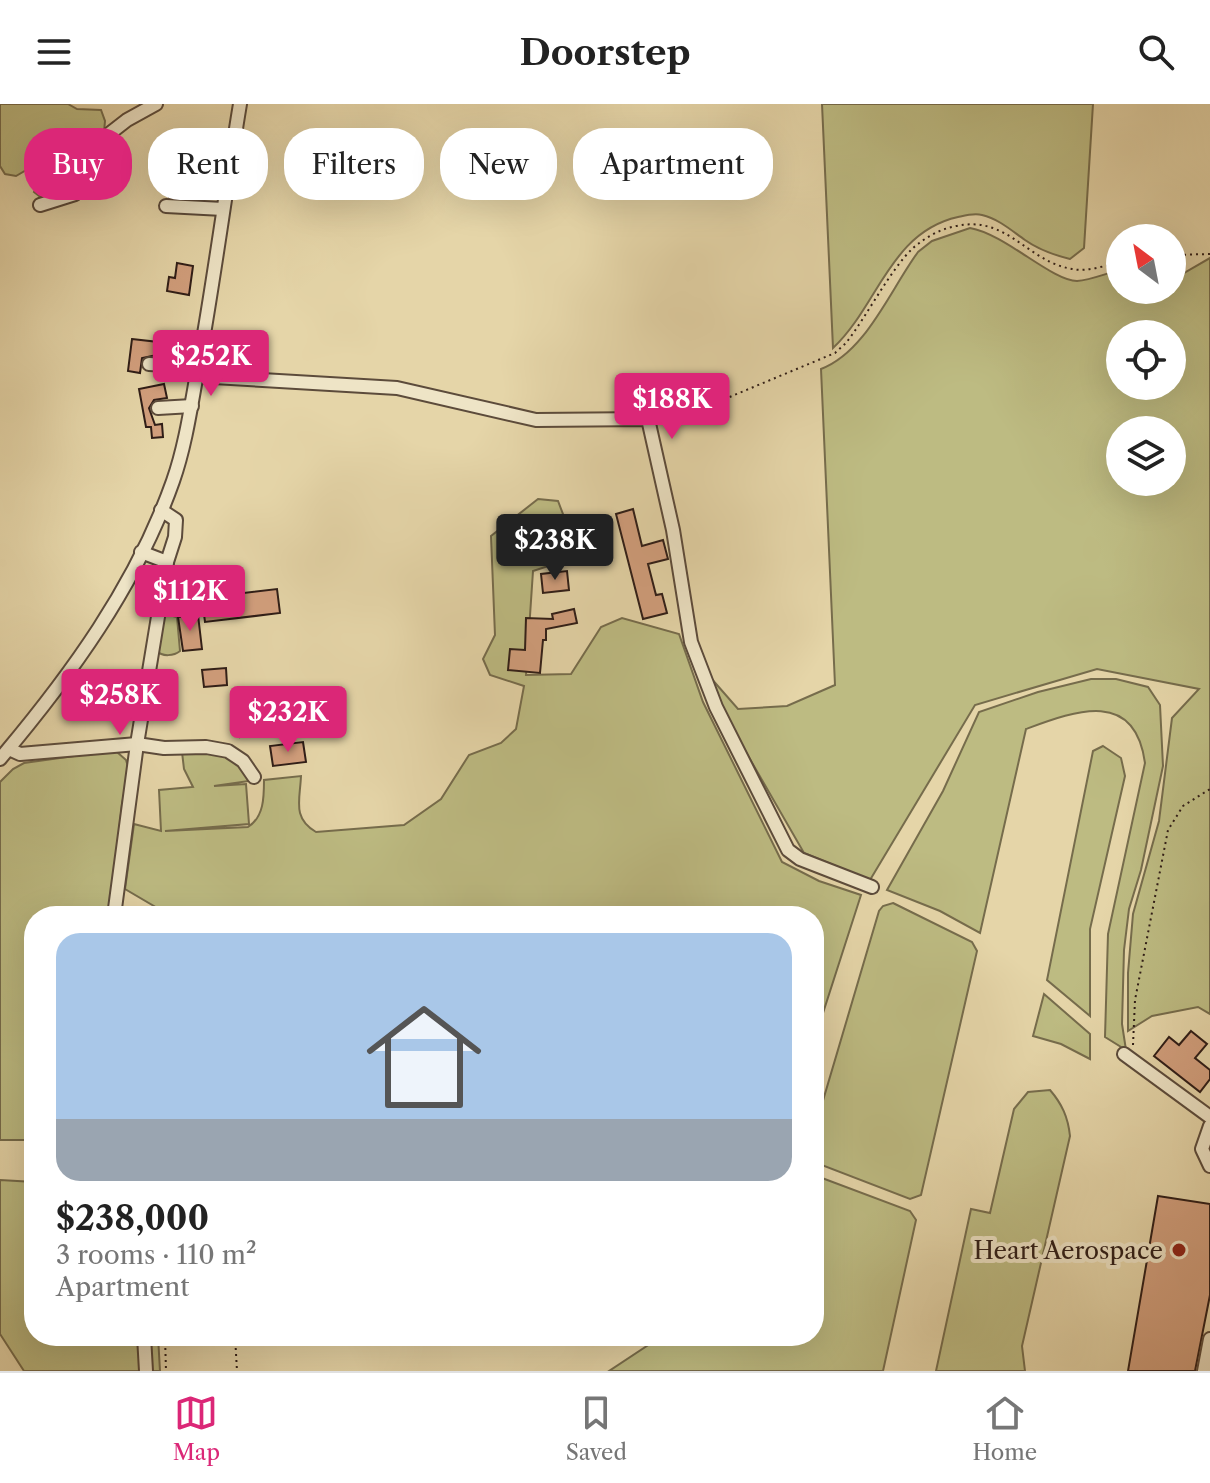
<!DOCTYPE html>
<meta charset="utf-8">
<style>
body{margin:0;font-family:"Libre Caslon Text",serif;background:#f2f2f2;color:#222;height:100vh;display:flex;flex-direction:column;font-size:30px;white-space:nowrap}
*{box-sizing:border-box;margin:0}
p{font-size:26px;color:#767676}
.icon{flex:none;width:44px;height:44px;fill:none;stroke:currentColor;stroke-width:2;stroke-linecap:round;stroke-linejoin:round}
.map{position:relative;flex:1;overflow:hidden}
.panel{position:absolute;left:24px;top:802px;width:800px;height:440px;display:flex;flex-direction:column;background:#fff;border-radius:32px;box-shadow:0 8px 32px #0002}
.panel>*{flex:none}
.guide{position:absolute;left:24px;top:24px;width:800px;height:72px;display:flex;gap:16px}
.needle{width:52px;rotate:328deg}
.buttons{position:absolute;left:1106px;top:120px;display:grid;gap:16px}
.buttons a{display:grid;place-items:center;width:80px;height:80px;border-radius:50%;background:#fff;box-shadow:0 8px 32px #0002;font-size:40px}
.price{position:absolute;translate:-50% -68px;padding:0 18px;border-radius:8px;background:#db2777;color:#fff;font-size:26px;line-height:52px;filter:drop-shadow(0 2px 4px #0008)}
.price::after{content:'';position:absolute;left:50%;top:48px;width:24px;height:18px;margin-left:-12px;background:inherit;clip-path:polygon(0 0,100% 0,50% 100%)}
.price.on{background:#222;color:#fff}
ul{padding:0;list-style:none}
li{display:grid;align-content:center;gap:16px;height:424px;padding:0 32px}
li+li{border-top:2px solid #e0e0e0}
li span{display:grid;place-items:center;height:248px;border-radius:24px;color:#555}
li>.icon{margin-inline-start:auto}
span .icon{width:144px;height:144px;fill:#fffc;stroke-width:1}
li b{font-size:34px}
.chip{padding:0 28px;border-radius:32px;background:#fff;box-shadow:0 8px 32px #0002;font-size:28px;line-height:72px}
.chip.on{background:#db2777;color:#fff}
header{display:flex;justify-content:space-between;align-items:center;height:104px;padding:0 32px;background:#fff;font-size:36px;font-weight:700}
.tabs{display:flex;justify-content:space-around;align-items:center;height:112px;border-top:2px solid #e0e0e0;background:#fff;font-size:22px;color:#767676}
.tabs a{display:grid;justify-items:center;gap:4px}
.tabs .on{color:#db2777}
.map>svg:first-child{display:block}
</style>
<header><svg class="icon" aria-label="menu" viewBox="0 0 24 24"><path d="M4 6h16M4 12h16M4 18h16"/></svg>Doorstep<svg class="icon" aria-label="search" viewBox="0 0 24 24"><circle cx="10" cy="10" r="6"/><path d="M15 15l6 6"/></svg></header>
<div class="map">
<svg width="1210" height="1267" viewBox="0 0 1210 1267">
<rect width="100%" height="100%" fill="#e5d5a8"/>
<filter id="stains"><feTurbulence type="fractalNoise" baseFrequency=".0025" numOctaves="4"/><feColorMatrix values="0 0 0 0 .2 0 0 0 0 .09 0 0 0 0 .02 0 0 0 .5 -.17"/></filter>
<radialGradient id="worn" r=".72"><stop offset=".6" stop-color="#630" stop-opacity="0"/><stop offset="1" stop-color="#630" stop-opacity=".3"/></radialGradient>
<g fill="#bdbb82" stroke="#766c4c" stroke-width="2" fill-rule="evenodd">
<polygon points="0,0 68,0 77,5 101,6 105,17 104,28 62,83 43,95 34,88 44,68 35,61 16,72 5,70 0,62"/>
<path d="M822 0H1093L1084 144 1070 155C1054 151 1039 146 1025 136 1012 127 999 115 982 111 974 109 967 111 958 113 890 128 878 202 833 244Z"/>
<path d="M970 124C1005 130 1052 177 1077 177 1091 176 1107 169 1120 166V186H1172V176L1210 154V910L1198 903 1152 912 1128 927V869L1133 810 1159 717 1172 614 1199 585 1097 565 975 601 870 776 804 749 724 610 710 573 738 605 787 602 835 581 821 265C866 248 890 186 918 148L932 137ZM1120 230H1172V282H1120ZM1120 326H1172V378H1120Z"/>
<path d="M538 395 558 397 579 452 533 467 526 571 571 570 601 523 622 514 679 530 703 598 782 758 819 777 861 791 814 937V812H171L125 785 134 720 161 727 159 686 193 683 184 665 182 648C210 643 236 651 249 677L214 682 246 680 249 720 165 727 248 723C264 713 264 693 264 676L301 672C300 696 292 714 316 728L404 721 441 695 469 651 501 639 516 625 524 582 490 571 483 555 495 531 491 432Z"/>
<path d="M165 510 177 513 180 547C174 552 162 553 157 547L161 513Z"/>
<path d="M1091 575H1116L1148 583 1160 601 1163 662 1141 766 1129 805 1124 846 1122 920 1126 946 1105 933 1108 830 1145 659C1135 584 1075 607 1026 625L980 829 940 807 887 786 943 687 979 608 1038 588Z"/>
<polygon points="1103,642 1121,654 1125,672 1090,825 1090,912 1047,876 1093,647"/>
<polygon points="110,647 117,648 126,656 129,666 122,700 110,812 34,812 34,1036 0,1036 0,678 13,665 24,659"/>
<polygon points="893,799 972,838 977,847 921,1091 910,1095 819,1060 814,1052 814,1027 879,807 883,802"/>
<polygon points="1044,890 1090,930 1090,955 1061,940 1033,932"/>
<path d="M1050 986C1062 1000 1068 1013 1070 1032L1022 1242 1025 1267H936L971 1105 990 1109 1014 1005 1028 988Z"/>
<polygon points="814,1071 910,1107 916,1116 883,1267 609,1267 662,1232 814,1232"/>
<polygon points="0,1076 34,1078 34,1232 158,1232 160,1267 24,1267 0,1230"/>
</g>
<g fill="#d29f7d" stroke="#2f1d17" stroke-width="2">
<polygon points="42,68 54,72 50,88 37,85"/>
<polygon points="170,77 184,78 183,94 169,93"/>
<polygon points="177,159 193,162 189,191 167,187 169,173 175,174"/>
<polygon points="132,235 158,238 157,251 142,254 140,269 128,267"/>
<polygon points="164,280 167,294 154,296 149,304 155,321 162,320 163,333 152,334 151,323 146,323 139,285"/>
<polygon points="633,405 642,442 663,436 668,455 648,460 656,491 662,490 667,509 643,515 616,410"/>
<polygon points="567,467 569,486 543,489 541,470"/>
<polygon points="277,485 280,509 205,518 202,494"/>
<polygon points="574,505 577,519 546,525 546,536 543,536 540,569 508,566 510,545 525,546 526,514 553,515 552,510"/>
<polygon points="198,511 202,545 183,547 178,513"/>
<polygon points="226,564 227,581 204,583 202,566"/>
<polygon points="249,610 254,630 240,633 235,614"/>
<polygon points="303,638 306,658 273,662 270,642"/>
<polygon points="1191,927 1207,940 1195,954 1210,966 1210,975 1200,988 1154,952 1169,933 1179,941"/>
<polygon points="1158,1092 1210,1100 1210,1191 1195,1267 1128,1267"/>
</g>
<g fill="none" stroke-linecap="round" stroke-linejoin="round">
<defs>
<g id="minor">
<polyline points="40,101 75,90 85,79 109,30 127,16 156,0"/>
<polyline points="166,102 223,105"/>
<polyline points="149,260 198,263"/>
<polyline points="197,272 397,284 536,316 648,315 673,426 691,538 716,603 788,746 800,755 872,783"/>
<polyline points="158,304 192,302"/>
<polyline points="141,448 167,458 175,433 176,416 161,406"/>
<polyline points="9,645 20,650 137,640 164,644 206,643 228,647 243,657 254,673"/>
<path d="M0 655C70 572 136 482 173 377 187 337 192 294 200 253 215 169 226 84 240 0"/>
<polyline points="114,812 137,640 167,458"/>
<polyline points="1124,950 1210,1013"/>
<polyline points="1210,1022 1202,1045 1210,1062"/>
<polyline points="144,1232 146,1267"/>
<polyline points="1204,1267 1210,1235"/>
</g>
</defs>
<use href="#minor" stroke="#5c4b3b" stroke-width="16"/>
<g stroke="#2f1d17" stroke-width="2" stroke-dasharray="2 4" stroke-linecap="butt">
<polyline points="1172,151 1210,150"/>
<path d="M661 314 683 310 720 297 835 249 846 239C867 212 890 166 913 144 926 133 940 125 956 122 1008 111 1026 157 1072 165 1087 168 1106 162 1120 157"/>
<polyline points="1133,941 1135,896 1168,726 1183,702 1210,685"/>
<polyline points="165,1232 166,1267"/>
<polyline points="235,1232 237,1267"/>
</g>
<use href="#minor" stroke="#eee4c6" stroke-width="12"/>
</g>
<circle fill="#8f2418" stroke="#eee4c6" stroke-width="3" cx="1179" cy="1146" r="8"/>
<g text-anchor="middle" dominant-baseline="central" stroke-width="8" stroke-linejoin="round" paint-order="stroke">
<g font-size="24" fill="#2f1d17" stroke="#eee4c6" text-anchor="end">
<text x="1163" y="1146">Heart Aerospace</text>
</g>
</g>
<rect width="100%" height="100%" filter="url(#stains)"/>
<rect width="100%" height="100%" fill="url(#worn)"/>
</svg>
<div class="buttons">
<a><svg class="needle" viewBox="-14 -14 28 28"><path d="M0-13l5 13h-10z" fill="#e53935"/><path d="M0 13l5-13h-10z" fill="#767676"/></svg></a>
<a><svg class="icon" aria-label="locate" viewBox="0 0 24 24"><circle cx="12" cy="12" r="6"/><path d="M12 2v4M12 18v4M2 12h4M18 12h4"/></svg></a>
<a><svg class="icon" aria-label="layers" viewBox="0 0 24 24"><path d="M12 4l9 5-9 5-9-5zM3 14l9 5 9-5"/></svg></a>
</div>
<b class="price" style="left:211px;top:294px">$252K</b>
<b class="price" style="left:672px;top:337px">$188K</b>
<b class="price on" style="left:555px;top:478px">$238K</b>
<b class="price" style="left:190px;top:529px">$112K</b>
<b class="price" style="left:120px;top:633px">$258K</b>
<b class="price" style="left:288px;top:650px">$232K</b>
<div class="guide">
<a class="chip on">Buy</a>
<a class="chip">Rent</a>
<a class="chip">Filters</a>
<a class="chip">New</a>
<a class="chip">Apartment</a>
</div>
<section class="panel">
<ul>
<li><span style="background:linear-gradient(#a9c7e8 75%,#9aa5b1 0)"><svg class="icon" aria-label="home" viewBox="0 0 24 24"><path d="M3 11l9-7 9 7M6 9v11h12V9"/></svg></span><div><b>$238,000</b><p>3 rooms · 110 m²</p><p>Apartment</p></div></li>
</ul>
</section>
</div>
<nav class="tabs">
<a class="on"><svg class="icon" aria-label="map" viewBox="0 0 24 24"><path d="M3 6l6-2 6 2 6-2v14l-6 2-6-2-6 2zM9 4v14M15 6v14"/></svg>Map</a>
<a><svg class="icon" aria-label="saved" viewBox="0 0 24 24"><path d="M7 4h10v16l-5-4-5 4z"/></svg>Saved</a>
<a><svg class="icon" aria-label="home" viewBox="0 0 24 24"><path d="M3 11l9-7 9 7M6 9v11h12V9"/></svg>Home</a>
</nav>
